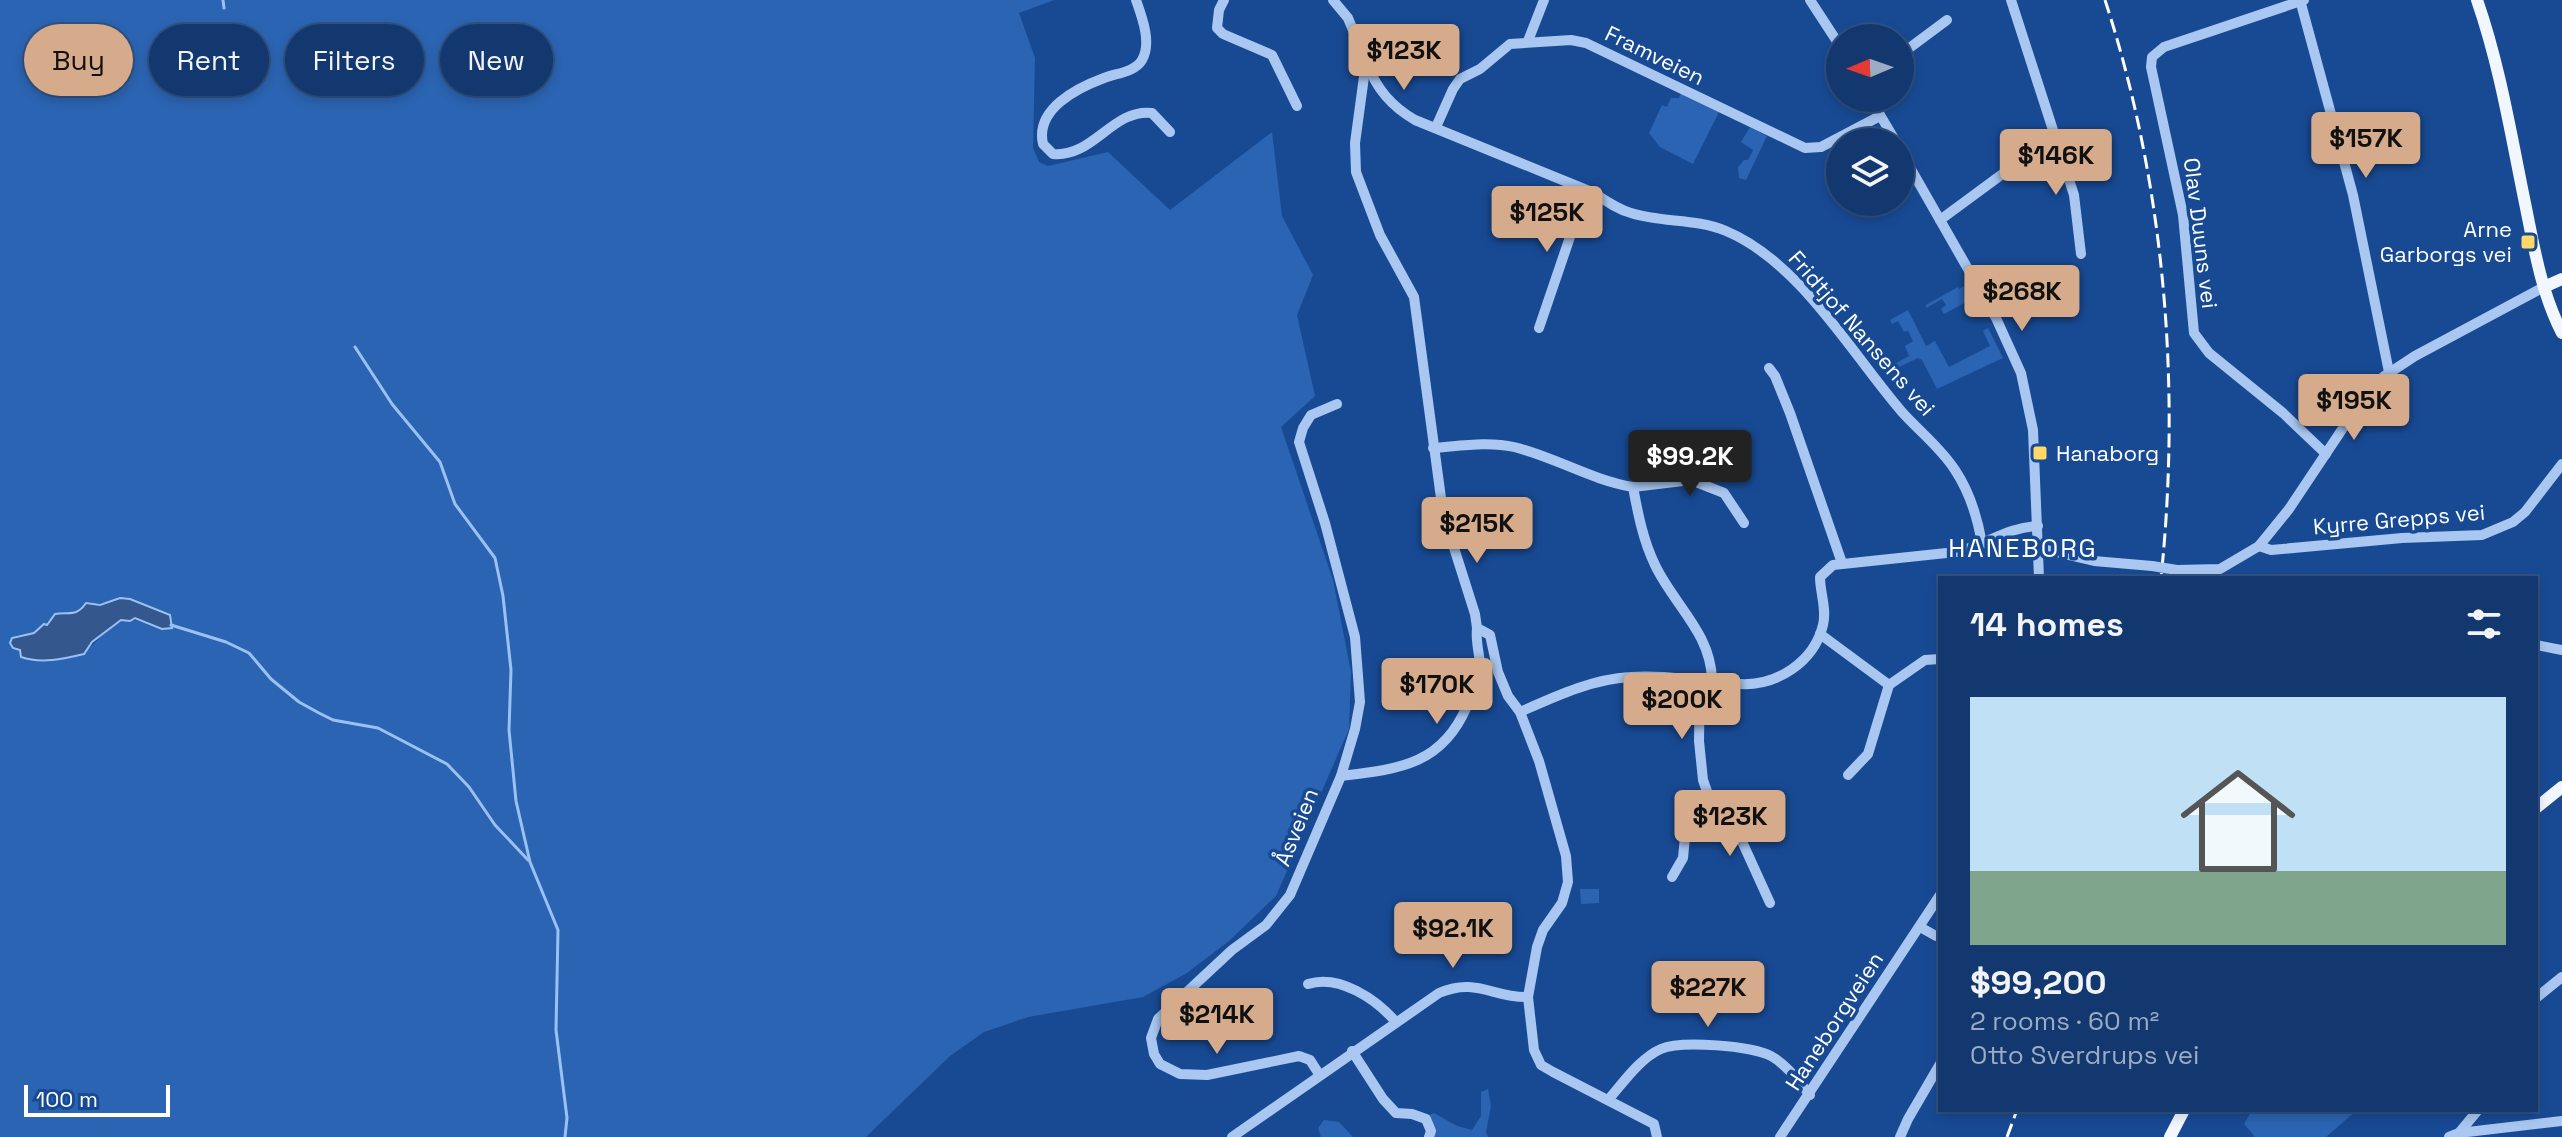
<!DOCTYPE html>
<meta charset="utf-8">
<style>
body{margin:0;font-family:"Space Grotesk",sans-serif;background:#1f4377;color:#f1f3f6;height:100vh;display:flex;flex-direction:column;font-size:30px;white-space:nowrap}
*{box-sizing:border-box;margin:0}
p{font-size:26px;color:#9cacc3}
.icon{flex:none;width:44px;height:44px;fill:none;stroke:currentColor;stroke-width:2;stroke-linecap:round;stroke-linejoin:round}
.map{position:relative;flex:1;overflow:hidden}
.drawer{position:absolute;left:1938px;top:576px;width:600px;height:536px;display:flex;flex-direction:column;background:#12386f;border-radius:0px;box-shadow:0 4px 12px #0003,0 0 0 2px #315282}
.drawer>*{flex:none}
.guide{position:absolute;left:24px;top:24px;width:760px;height:72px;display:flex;gap:16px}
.needle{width:52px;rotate:268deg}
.buttons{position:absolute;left:1826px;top:24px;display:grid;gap:16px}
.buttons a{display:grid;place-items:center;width:88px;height:88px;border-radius:50%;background:#12386f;box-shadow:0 4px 12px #0003,0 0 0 2px #315282;font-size:40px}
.scale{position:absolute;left:24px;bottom:20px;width:146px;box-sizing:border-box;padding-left:8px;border:4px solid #fff;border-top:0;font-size:22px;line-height:28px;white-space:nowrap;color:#fff;-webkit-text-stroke:6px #184a94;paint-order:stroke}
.price{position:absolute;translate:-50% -68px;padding:0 18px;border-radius:8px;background:#d6ab8b;color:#111;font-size:26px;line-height:52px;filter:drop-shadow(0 2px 4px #0008)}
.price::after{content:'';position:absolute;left:50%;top:48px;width:24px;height:18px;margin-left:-12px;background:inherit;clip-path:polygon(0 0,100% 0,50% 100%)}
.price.current{background:#222;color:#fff}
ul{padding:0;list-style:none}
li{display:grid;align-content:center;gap:16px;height:424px;padding:0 32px}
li+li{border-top:2px solid #315282}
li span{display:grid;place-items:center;height:248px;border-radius:0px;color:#555}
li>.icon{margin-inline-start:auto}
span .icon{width:144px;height:144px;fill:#fffc;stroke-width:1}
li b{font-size:34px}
h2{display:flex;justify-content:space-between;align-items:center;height:96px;padding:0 32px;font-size:34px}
.tag{padding:0 28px;border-radius:36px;background:#12386f;box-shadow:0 4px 12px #0003,0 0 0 2px #315282;font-size:28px;line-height:72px}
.tag.current{background:#d6ab8b;color:#111}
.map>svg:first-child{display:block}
</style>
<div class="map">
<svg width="2562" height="1137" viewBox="0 0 2562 1137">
<rect width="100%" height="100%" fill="#184a94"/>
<g fill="#2b64b2" fill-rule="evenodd">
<path d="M0 0H1054L1019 13 1035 58 1033 148 1039 162 1048 166 1108 152 1170 210 1272 132 1282 216 1313 275 1297 315 1315 396 1281 427 1333 580 1351 672 1349 729 1276 896 1229 941 1187 973 1143 997 1028 1017 984 1032 950 1056 866 1137H0ZM126 598 170 615 163 629C114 608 116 625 83 654L47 660 21 657 20 650 13 647 10 643 16 636 34 633 48 625 47 622 59 613 73 615 85 606Z"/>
<polygon points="1681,93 1719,112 1693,164 1660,147 1649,133 1662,105 1667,107 1671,98 1679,98"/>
<polygon points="1750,127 1767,136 1746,180 1739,178 1738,167 1744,160 1748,160 1753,150 1741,142"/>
<polygon points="1964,286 1972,299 1944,314 1941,309 1946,305 1942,299 1926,308 1926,305 1958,287 1959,289"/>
<polygon points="1908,310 1926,346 1935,341 1949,367 1990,346 1983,331 1988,328 2003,358 1937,389 1922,360 1918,358 1893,370 1891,366 1909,356 1905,346 1913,341 1908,331 1904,332 1898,321 1892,324 1890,320"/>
<polygon points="1580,889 1599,889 1599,903 1581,904"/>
<polygon points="1488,1089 1491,1106 1486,1132 1488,1137 1435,1137 1421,1118 1434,1113 1457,1126 1472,1130 1481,1116 1481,1092"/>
<polygon points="2252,1110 2357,1110 2326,1137 2255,1137 2244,1124"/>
<polygon points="1324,1120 1339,1122 1353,1137 1321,1137 1318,1128"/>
</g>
<path fill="#34588e" stroke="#9bc1f3" stroke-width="2" d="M120 598 130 599 170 615 172 628 162 629 135 618 130 621 121 620 92 642 84 654C63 659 41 664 21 657L20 650 13 648 10 643 12 638 34 633 44 624 47 625 55 614C68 611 76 618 86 603L100 605Z"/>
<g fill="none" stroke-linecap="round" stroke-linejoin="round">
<g stroke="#9bc1f3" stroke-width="3">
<polyline points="223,0 224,8"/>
<polyline points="355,347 392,404 440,462 455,504 495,558 503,596 511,670 509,730 516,801 530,862 558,930 556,1030 567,1118 565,1137"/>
<polyline points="171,625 226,642 249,653 271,679 299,702 319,713 333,720 378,728 447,764 469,787 495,825 528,860"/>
</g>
<g stroke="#a9c7f0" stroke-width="10">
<path d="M1136 0C1142 17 1152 43 1142 60 1135 72 1117 73 1104 78 1077 88 1035 109 1043 144L1053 154C1093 158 1113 108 1152 113L1170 132"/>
<polyline points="1224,0 1219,10 1217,28 1223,34 1272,55 1297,106"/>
<polyline points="1333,0 1348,18 1366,62 1355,143 1356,172 1380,235 1414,297 1443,513 1475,614 1477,628 1490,635 1498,672 1508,696 1520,712 1539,761 1566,856 1568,882 1562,903 1543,930 1537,947 1528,997 1534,1050 1541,1065 1553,1072 1654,1124 1657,1137"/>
<polyline points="1810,0 1840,46"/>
<polyline points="2011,0 2074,195 2081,254"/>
<polyline points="2300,0 2353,195 2389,372"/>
<polyline points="2304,0 2164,47 2152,57 2151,67 2183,215 2194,333 2209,353 2283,413 2326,454"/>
<polyline points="1528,41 1544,0"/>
<polyline points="1900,55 1947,20"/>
<path d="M1367 64C1377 89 1391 106 1415 120L1594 193C1606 201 1617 209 1631 213 1662 223 1696 218 1726 231 1800 262 1851 353 1902 412 1919 431 1941 448 1955 470 1969 491 1978 520 1982 544"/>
<polyline points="1870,98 1896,142"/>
<polyline points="1436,127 1453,89 1460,79 1480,69 1510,44 1571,40 1586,43 1805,148 1821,147 1880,116"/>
<polyline points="1900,150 1996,318 2021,373 2033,430 2039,578"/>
<polyline points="1940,220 2054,136"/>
<polyline points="1539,328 1586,190"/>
<polyline points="1769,368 1775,376 1790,413 1842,563"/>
<path d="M1433 448C1460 446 1488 441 1514 447 1555 457 1591 480 1633 487 1638 514 1643 540 1655 565 1674 605 1711 633 1712 680"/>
<polyline points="1633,487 1691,480 1724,493 1744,523"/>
<polyline points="2259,546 2271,550 2402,538 2482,535 2513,522 2525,512 2562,464"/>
<polyline points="2039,548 2094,561 2152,566"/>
<polyline points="2177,570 2220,569 2259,546 2289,509 2359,404 2383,377 2415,356 2544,287"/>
<polyline points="1820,634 1889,685 1868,754 1848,775"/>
<polyline points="2536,645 2562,650"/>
<polyline points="1700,679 1699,741 1703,780 1709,797 1728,816 1740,837 1770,903"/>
<polyline points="1889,685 1925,660 1940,659"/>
<path d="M1520 712C1554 697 1592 679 1630 677 1668 674 1703 683 1740 684 1777 686 1814 662 1823 625 1827 609 1820 593 1820 577L1833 565 1956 552C1984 546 2007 527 2038 526"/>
<path d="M1341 776C1399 769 1442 765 1467 706 1471 695 1478 683 1480 671 1481 657 1475 643 1477 628"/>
<polyline points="1672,877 1683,858 1686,826 1709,797"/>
<polyline points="1920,927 1936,936 1940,934"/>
<path d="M1308 984C1339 974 1376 999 1396 1022"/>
<polyline points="2536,998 2562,977"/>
<polyline points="1352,1051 1383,1099 1396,1113 1412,1114 1426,1119 1431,1131 1429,1137"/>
<polyline points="1319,1074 1310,1060 1299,1056 1207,1075 1180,1074 1160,1064 1154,1054 1151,1038 1158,1019 1232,950 1266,925 1290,895 1341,776 1355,729 1360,702 1355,637 1325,523 1299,442 1303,428 1311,415 1337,404"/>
<path d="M1608 1100C1623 1083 1640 1058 1661 1049 1681 1040 1753 1046 1771 1056 1786 1064 1799 1082 1810 1095"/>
<polyline points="2459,1133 2562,1121"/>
<path d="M1232 1137 1439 993C1477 977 1492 998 1528 997"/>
<polyline points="1780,1137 1940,895"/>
<polyline points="1900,1137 1908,1119 1940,1064"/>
<polyline points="2449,1137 2459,1133 2478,1110"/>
</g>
<g stroke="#f2f7ff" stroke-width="12">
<path d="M2477 0C2500 66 2511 135 2525 203 2534 247 2541 292 2562 333"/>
<polyline points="2544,287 2562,279"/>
<polyline points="2536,808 2562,787"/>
<polyline points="2170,1137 2184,1110"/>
</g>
<g stroke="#fff" stroke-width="3" stroke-dasharray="14 6" stroke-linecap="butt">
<path d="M2105 0C2165 184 2181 386 2161 578"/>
<polyline points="2007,1137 2017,1110"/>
</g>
<polyline stroke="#a9c7f0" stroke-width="10" points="2152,566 2177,570"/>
</g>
<g fill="#ffd868" stroke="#184a94" stroke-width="3">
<rect x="2520" y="234" width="16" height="16" rx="4"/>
<rect x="2032" y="445" width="16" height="16" rx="4"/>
</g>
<g text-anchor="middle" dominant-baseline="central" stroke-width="7" stroke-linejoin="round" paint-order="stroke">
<g font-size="22" fill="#fff" stroke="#184a94">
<text transform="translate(1655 55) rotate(26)">Framveien</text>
<text transform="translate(2201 233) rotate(83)">Olav Duuns vei</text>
<text transform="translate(1862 333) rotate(49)">Fridtjof Nansens vei</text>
<text transform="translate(2399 519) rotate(-5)">Kyrre Grepps vei</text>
<text transform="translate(1296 827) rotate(-68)">Åsveien</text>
<text transform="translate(1834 1021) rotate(-57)">Haneborgveien</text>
</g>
<g font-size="22" fill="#fff" stroke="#184a94" text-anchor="end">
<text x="2512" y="229">Arne<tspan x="2512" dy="25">Garborgs vei</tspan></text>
<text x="2056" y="453" text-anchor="start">Hanaborg</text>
</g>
<g font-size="26" letter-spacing="2" fill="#fff" stroke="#184a94">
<text x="2023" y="548">HANEBORG</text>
</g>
</g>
</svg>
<div class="buttons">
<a><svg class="needle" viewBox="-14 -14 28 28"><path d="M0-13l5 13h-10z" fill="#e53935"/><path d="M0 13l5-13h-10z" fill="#9cacc3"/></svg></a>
<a><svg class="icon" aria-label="layers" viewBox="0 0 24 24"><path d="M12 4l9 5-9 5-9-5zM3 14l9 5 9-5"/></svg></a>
</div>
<div class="scale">100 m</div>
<b class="price" style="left:1404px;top:92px">$123K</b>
<b class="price" style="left:2366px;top:180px">$157K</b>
<b class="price" style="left:2056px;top:197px">$146K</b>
<b class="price" style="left:1547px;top:254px">$125K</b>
<b class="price" style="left:2022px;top:333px">$268K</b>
<b class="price" style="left:2354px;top:442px">$195K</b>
<b class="price current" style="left:1690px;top:498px">$99.2K</b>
<b class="price" style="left:1477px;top:565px">$215K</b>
<b class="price" style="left:1437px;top:726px">$170K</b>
<b class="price" style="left:1682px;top:741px">$200K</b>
<b class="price" style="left:1730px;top:858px">$123K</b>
<b class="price" style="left:1453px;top:970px">$92.1K</b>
<b class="price" style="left:1708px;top:1029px">$227K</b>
<b class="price" style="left:1217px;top:1056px">$214K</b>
<div class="guide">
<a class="tag current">Buy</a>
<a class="tag">Rent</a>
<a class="tag">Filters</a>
<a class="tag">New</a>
</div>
<section class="drawer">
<h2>14 homes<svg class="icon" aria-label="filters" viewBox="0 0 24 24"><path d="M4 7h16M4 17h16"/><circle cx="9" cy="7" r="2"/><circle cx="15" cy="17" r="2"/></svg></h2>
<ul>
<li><span style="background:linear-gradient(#bfe0f5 70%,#7fa58c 0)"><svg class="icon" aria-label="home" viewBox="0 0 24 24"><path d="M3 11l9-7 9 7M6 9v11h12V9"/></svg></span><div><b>$99,200</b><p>2 rooms · 60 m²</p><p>Otto Sverdrups vei</p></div></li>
</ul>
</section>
</div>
